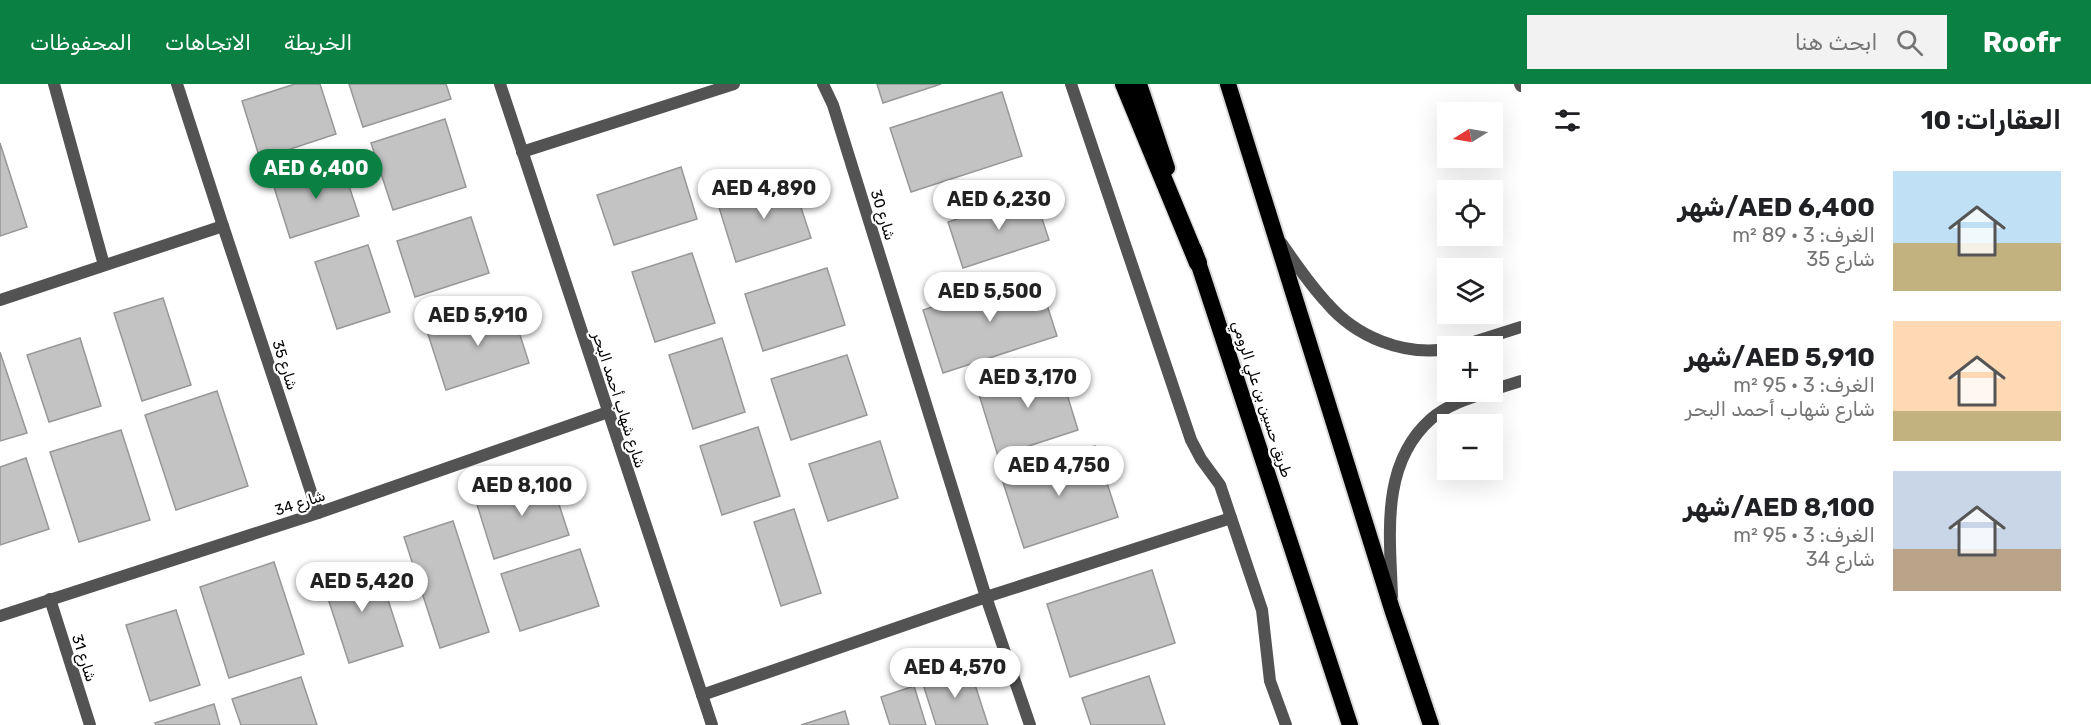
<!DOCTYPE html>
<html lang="ar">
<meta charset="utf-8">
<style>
body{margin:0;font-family:Rubik,Cairo,sans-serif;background:#f2f2f2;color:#202124;direction:rtl;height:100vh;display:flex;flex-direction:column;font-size:22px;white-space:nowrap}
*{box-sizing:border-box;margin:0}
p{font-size:20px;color:#757577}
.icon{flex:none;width:33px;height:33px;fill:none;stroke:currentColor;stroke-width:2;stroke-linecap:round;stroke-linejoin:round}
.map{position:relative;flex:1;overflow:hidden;direction:ltr}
.panel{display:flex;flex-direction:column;background:#fff;width:570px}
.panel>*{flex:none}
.needle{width:39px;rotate:259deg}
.controls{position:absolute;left:1437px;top:18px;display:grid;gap:12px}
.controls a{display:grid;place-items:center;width:66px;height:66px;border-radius:0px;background:#fff;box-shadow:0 6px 24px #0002;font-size:30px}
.price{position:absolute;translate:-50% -51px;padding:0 14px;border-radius:21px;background:#fff;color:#222;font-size:20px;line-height:39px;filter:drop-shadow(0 2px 3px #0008)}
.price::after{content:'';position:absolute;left:50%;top:36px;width:18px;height:14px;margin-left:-9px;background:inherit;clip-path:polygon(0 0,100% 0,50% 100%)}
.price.current{background:#0b8043;color:#fff}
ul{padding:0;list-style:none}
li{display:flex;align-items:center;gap:18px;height:150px;padding:0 30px}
li span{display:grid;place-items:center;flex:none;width:168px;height:120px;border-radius:0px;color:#555}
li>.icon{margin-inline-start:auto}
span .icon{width:72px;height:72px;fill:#fffc;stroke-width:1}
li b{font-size:26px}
h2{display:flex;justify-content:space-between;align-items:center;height:72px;padding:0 30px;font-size:26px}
header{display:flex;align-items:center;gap:36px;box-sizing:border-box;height:84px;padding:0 30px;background:#0b8043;color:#fff}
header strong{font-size:28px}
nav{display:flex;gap:33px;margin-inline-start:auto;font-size:21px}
.search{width:420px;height:54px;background:#f2f2f2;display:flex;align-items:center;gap:15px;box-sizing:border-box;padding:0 21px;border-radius:0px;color:#757577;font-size:22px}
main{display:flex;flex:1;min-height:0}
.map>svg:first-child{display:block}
</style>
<header>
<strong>Roofr</strong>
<div class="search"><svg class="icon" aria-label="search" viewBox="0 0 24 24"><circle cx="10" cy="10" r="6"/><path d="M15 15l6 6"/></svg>ابحث هنا</div>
<nav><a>الخريطة</a><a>الاتجاهات</a><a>المحفوظات</a></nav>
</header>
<main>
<section class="panel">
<h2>العقارات: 10<svg class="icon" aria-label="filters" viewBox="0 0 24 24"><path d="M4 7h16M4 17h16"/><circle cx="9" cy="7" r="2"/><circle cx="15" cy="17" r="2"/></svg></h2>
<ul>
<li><span style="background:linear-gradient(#bfe0f5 60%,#c2b280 0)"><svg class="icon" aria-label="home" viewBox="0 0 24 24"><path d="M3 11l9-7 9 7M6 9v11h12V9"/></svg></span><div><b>AED 6,400/شهر</b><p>الغرف: 3 · 89 m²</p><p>شارع 35</p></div></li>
<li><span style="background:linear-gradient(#ffd9b3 75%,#c2b280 0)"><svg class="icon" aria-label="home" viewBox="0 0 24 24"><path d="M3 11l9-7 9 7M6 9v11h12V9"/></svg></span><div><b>AED 5,910/شهر</b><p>الغرف: 3 · 95 m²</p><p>شارع شهاب أحمد البحر</p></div></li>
<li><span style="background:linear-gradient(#c9d6e8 65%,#b9a48a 0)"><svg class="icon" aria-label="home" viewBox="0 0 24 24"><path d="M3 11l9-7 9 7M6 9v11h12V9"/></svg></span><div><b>AED 8,100/شهر</b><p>الغرف: 3 · 95 m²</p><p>شارع 34</p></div></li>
</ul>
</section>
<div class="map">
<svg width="1521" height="641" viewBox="0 0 1521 641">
<rect width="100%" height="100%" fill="#fff"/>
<g fill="#c3c3c3" stroke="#979797" stroke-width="1.5">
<polygon points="295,0 320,0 336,50 260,75 242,17"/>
<polygon points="349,0 446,0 451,15 363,43"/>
<polygon points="877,0 941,0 883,19"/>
<polygon points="1002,8 1022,72 911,108 890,44"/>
<polygon points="445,35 466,103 393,126 371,59"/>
<polygon points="0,59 27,143 0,152"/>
<polygon points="341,78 359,132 290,154 273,100"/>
<polygon points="681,83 697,135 614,161 597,111"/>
<polygon points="791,93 811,154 736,178 717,117"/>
<polygon points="1034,110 1049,156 963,184 948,138"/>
<polygon points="471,133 489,189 415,213 397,157"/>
<polygon points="368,161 390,228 337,245 315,178"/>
<polygon points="692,169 715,239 655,258 632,188"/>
<polygon points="827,184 845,241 763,267 745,210"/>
<polygon points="1037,190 1057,252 943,289 923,226"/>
<polygon points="163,214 191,301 142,317 114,229"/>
<polygon points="510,220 529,279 446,306 427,247"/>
<polygon points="80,254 101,322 49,338 27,271"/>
<polygon points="722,254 745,328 693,345 669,271"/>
<polygon points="0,268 27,349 0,357"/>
<polygon points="847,271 867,331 791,356 771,295"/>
<polygon points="1057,278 1078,346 998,372 977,304"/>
<polygon points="217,307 248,402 176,426 145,331"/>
<polygon points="758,343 780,412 722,431 700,362"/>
<polygon points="121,346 150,436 79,458 50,368"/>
<polygon points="880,357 898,414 828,437 809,380"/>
<polygon points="1095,362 1118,433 1024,464 1001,392"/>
<polygon points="26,374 49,445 0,461 0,383"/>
<polygon points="549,390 569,451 494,475 475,414"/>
<polygon points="794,425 821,509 781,522 754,438"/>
<polygon points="453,437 489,548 440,564 404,453"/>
<polygon points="580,465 599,522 520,547 501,490"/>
<polygon points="274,478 304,570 229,594 200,503"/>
<polygon points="376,479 403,562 349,579 322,496"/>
<polygon points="1152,486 1175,559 1070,593 1047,520"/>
<polygon points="176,526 200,601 150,617 126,541"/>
<polygon points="969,582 988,641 936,641 922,597"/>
<polygon points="1149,592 1165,641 1091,641 1082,614"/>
<polygon points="301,593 317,641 241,641 232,615"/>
<polygon points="914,602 926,641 890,641 881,613"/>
<polygon points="214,620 220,641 156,641 155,639"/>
<polygon points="845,627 849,641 801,641"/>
</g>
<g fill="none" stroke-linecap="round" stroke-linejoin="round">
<defs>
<g id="trunk">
<polyline points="1139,0 1167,84"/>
<polyline points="1228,0 1392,525 1431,641"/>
<polyline points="1194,166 1350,641"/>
</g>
<polyline id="motorway" points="1124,0 1198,179"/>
</defs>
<use href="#trunk" stroke="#dbdbdb" stroke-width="20"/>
<use href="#motorway" stroke="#dbdbdb" stroke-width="21"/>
<g stroke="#535353" stroke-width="12">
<polyline points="1071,0 1191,356 1201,375 1220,401 1262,526 1270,597 1286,641"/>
<polyline points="986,513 1231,434"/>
</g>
<g stroke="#535353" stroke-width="12">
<polyline points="54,0 104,181"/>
<polyline points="177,0 223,142"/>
<polyline points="823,0 833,21 986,513 1030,641"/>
<polyline points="1520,0 1521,2"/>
<polyline points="522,68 734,0"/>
<polyline points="0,216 223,142 318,429"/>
<polyline points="50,515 90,641"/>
<polyline points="0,532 318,429 608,328"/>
<polyline points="702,611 986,513"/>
</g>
<g stroke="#535353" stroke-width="12">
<polyline points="500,0 712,641"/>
<path d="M1282 160C1296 180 1310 201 1327 219 1356 253 1403 272 1448 265"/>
<polyline points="1461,262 1521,243"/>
<polyline points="1492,306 1521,297"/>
<path d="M1392 512C1390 451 1380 380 1431 335 1447 321 1469 314 1488 308"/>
</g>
<use href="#trunk" stroke="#000" stroke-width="16"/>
<use href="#motorway" stroke="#000" stroke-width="18"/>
</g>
<g text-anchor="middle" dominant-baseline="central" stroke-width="4.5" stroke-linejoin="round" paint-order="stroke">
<g font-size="15" fill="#000" stroke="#fff">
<text transform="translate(883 131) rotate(73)">شارع 30</text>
<text transform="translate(285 281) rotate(72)">شارع 35</text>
<text transform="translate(1262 315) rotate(72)">طريق حسين بن علي الرومي</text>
<text transform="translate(619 316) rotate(72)">شارع شهاب أحمد البحر</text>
<text transform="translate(300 419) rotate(-18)">شارع 34</text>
<text transform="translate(84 574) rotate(72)">شارع 31</text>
</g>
</g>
</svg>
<div class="controls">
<a><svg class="needle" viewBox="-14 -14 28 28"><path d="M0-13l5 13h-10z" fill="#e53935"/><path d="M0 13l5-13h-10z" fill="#757577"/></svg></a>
<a><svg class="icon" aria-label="locate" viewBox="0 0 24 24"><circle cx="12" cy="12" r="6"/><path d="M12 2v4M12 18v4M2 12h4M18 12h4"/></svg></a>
<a><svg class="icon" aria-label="layers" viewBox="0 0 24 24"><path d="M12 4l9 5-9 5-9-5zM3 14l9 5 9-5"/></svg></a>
<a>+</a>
<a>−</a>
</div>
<b class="price current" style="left:316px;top:116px">AED 6,400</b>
<b class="price" style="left:764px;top:136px">AED 4,890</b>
<b class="price" style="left:999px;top:147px">AED 6,230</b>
<b class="price" style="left:990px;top:239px">AED 5,500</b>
<b class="price" style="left:478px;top:263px">AED 5,910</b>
<b class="price" style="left:1028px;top:325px">AED 3,170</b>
<b class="price" style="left:1059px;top:413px">AED 4,750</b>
<b class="price" style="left:522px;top:433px">AED 8,100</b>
<b class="price" style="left:362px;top:529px">AED 5,420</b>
<b class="price" style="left:955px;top:615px">AED 4,570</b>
</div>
</main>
